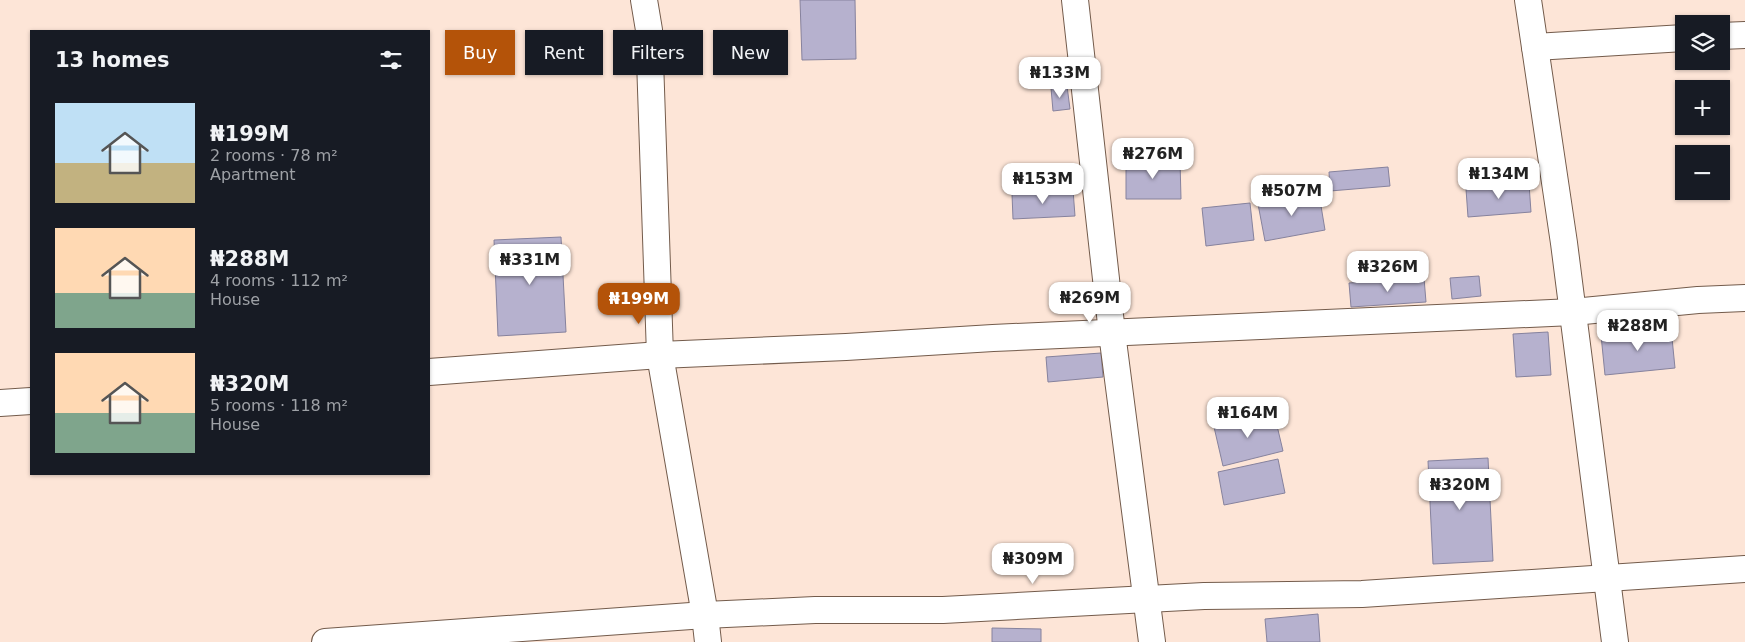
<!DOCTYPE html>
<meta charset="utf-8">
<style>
body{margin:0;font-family:"DejaVu Sans",sans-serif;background:#242831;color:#f1f3f6;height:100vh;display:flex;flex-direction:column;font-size:19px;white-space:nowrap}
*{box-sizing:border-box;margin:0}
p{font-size:16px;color:#9ea1a6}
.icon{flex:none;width:28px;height:28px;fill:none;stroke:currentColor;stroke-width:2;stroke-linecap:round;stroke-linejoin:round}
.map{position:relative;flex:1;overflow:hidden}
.panel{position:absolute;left:30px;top:30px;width:400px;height:445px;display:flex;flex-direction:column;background:#171b24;border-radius:0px;box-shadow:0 1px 4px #0004}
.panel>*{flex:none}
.guide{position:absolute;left:445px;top:30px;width:475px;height:45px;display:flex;gap:10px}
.controls{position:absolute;left:1675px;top:15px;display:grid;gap:10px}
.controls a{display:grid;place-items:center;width:55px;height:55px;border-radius:0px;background:#171b24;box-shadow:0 1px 4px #0004;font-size:25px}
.price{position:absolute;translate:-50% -42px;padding:0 11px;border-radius:10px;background:#fff;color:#222;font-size:16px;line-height:32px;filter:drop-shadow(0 1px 2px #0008)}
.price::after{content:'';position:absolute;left:50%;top:30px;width:15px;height:11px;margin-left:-8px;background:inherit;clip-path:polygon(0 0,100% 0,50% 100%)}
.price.current{background:#b45309;color:#fff}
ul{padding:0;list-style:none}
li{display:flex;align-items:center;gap:15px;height:125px;padding:0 25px}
li span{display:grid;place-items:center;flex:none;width:140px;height:100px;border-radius:0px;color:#555}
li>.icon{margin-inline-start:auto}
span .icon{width:60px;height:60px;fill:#fffc;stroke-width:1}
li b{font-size:21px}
h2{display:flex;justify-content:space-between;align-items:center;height:60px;padding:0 25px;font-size:21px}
.chip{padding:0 18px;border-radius:0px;background:#171b24;box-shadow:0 1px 4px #0004;font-size:18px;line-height:45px}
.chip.current{background:#b45309;color:#fff}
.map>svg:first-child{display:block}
</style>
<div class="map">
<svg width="1745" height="642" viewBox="0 0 1745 642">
<rect width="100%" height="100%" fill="#fde5d7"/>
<g fill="#b6b1ce" stroke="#86829d">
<polygon points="800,0 855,0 856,59 802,60"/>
<polygon points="1067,86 1070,109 1053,111 1051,88"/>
<polygon points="1126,161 1180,161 1181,199 1126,199"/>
<polygon points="1388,167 1390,186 1330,191 1329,172"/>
<polygon points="1529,184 1531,212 1468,217 1466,189"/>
<polygon points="1073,190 1075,216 1013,219 1012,194"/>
<polygon points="1319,194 1325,230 1265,241 1258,204"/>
<polygon points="1250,203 1254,240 1206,246 1202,208"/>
<polygon points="561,237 566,332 498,336 494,240"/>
<polygon points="1479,276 1481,296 1452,299 1450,278"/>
<polygon points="1424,278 1426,302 1351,307 1349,283"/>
<polygon points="1671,328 1675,368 1605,375 1601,335"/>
<polygon points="1548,332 1551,375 1516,377 1513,334"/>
<polygon points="1101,353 1103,377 1048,382 1046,357"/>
<polygon points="1274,413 1283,451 1223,466 1214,427"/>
<polygon points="1488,458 1493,561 1433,564 1428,461"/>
<polygon points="1278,459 1285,493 1224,505 1218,472"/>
<polygon points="1318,614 1320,642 1267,642 1265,619"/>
<polygon points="992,628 1041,629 1041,642 992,642"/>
</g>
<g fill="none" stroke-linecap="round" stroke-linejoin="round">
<defs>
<g id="minor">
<polyline points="644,0 649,30 660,355 705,615 708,642"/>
<polyline points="1075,0 1112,333 1152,642"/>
<polyline points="1528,0 1564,243 1615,642"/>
<polyline points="1721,36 1745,35"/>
<polyline points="1535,47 1684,38"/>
<polyline points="429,372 660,355 846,347 993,338 1573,312 1698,300 1745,298"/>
<polyline points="0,403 31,401"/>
<polyline points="325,642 705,615 815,610 943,610 1204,596 1362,594 1745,569"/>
</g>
</defs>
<use href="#minor" stroke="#735b4b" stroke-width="28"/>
<use href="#minor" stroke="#fff" stroke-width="26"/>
</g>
</svg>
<div class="controls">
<a><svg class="icon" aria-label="layers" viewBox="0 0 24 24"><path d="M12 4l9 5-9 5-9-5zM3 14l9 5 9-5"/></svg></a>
<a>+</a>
<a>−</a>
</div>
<b class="price" style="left:1060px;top:99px">₦133M</b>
<b class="price" style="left:1153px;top:180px">₦276M</b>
<b class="price" style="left:1499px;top:200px">₦134M</b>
<b class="price" style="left:1043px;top:205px">₦153M</b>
<b class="price" style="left:1292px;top:217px">₦507M</b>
<b class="price" style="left:530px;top:286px">₦331M</b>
<b class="price" style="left:1388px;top:293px">₦326M</b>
<b class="price" style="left:1090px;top:324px">₦269M</b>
<b class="price current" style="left:639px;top:325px">₦199M</b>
<b class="price" style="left:1638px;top:352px">₦288M</b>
<b class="price" style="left:1248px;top:439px">₦164M</b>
<b class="price" style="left:1460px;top:511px">₦320M</b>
<b class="price" style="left:1033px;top:585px">₦309M</b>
<div class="guide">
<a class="chip current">Buy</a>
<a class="chip">Rent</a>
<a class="chip">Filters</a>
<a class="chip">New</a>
</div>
<section class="panel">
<h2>13 homes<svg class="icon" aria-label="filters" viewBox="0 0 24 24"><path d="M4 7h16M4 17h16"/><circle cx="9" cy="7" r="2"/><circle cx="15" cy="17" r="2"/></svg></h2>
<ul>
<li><span style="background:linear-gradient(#bfe0f5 60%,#c2b280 0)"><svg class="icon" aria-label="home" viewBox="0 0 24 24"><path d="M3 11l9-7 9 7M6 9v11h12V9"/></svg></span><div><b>₦199M</b><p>2 rooms · 78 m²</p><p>Apartment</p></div></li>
<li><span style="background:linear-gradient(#ffd9b3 65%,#7fa58c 0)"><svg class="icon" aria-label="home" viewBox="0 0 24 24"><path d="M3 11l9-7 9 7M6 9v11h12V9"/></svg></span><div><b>₦288M</b><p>4 rooms · 112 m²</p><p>House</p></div></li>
<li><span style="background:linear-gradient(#ffd9b3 60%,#7fa58c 0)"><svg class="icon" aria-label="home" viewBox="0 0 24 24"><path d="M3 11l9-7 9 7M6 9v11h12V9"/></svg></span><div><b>₦320M</b><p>5 rooms · 118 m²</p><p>House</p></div></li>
</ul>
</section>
</div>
